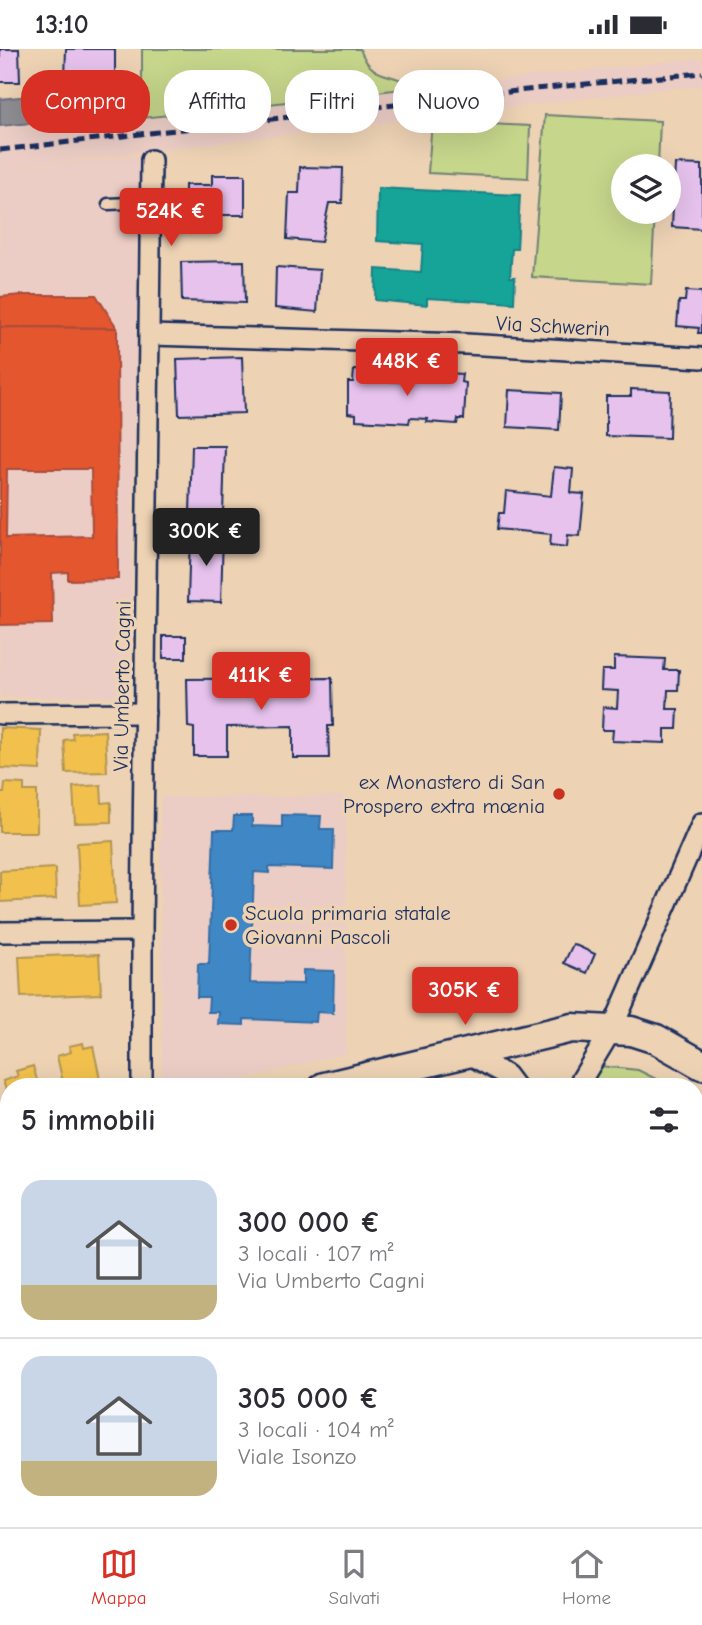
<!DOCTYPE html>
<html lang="it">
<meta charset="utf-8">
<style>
body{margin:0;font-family:"Comic Neue",sans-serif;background:#f7f7f7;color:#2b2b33;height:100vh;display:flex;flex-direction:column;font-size:26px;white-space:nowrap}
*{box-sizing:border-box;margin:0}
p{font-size:23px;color:#7c7c81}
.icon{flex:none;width:38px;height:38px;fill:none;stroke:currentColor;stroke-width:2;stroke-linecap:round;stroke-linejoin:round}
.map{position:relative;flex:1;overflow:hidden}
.details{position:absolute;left:0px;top:1029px;width:704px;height:450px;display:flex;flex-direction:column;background:#fff;border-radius:28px 28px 0 0;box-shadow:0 7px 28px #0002}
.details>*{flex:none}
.top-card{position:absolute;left:21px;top:21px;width:662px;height:63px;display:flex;gap:14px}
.fabs{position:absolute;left:611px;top:105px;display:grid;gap:14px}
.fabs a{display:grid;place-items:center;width:70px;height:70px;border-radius:50%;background:#fff;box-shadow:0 7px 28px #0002;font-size:35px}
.price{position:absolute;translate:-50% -60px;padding:0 16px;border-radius:7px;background:#d93025;color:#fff;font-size:23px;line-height:46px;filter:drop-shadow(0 2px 4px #0008)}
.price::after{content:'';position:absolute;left:50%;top:42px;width:21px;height:16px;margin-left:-10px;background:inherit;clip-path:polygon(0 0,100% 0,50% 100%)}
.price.on{background:#222;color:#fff}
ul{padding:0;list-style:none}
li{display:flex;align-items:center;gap:21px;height:175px;padding:0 21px}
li+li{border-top:2px solid #e1e1e2}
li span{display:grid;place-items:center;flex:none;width:196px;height:140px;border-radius:21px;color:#555}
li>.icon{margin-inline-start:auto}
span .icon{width:84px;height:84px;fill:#fffc;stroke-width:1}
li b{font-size:30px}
h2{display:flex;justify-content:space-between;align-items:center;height:84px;padding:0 21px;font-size:30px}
.pill{padding:0 24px;border-radius:28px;background:#fff;box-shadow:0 7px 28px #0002;font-size:24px;line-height:63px}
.pill.on{background:#d93025;color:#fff}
.status{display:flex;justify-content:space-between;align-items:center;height:49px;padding:0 35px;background:#fff;direction:ltr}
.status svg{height:19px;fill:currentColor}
.tab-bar{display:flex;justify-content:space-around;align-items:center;height:98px;border-top:2px solid #e1e1e2;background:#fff;font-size:19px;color:#7c7c81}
.tab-bar a{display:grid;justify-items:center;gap:4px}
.tab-bar .on{color:#d93025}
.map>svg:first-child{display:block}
</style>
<div class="status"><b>13:10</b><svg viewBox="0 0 49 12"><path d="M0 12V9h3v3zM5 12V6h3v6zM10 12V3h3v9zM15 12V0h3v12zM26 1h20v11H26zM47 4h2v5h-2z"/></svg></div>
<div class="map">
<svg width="702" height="1478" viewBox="0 0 702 1478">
<rect width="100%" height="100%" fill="#edd2b4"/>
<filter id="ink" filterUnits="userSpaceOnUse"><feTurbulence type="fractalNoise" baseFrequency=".0143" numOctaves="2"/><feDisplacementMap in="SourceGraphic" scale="14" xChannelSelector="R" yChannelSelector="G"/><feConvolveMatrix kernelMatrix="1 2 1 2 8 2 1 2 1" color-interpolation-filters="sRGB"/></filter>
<g filter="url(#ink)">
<g fill="#ebcdc5">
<polygon points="702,9 702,37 662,40 12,119 140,107 129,647 0,648 0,78 133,70"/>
<polygon points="346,747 346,1004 211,1038 162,1038 161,748"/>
</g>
<g fill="#c6d68b" stroke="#708274" stroke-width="2">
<path d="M142 0H360C374 36 393 19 412 39L133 70 130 37 142 35Z"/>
<polygon points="545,66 660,72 658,117 623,117 623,163 655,163 651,235 532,228"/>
<polygon points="432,72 530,77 528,129 428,124"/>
<polygon points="590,1016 638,1021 672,1038 578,1038"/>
<polygon points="695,1052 702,1057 702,1478 326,1478 330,1470 695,1470"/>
</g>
<g fill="#f2c14e" stroke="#b29553" stroke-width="2">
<polygon points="0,679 41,681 40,721 0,719"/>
<polygon points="105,682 107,723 66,724 64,691 73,690 72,684"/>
<polygon points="5,734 24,735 24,742 37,742 37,783 0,783 0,744 4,744"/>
<polygon points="101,736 102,754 111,753 111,773 75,774 73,738"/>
<polygon points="113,792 116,854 80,856 77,794"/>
<polygon points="55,819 56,850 0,853 0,822"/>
<polygon points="99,905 101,945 21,948 19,908"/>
<polygon points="83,994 84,999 93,997 100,1030 88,1033 89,1036 84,1038 64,1038 57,1007 71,1003 69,997"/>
<polygon points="33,1017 39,1038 9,1038 9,1050 3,1032 18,1027 16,1022"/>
</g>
<g fill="#e4572e" stroke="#a84b3c" stroke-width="2" fill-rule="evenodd">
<polygon points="22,246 96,246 117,279 0,278 0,248"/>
<path d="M0 278 117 279 118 530 68 531V523L52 524 53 575 0 576ZM7 420H91L92 487 6 489Z"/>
</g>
<g fill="#3f88c5" stroke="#346da6" stroke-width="2">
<polygon points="282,766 321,767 320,780 334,780 333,820 269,818 269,824 254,823 250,934 303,935 303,921 334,922 333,964 317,963 316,973 244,970 244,976 218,975 219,963 208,963 209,948 197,948 198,915 209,915 214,781 233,781 234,767 252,767 252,777 282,778"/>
<polygon points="76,1470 229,1470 227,1478 75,1478"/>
</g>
<polygon fill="#17a398" stroke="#188087" stroke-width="2" points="378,139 520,146 517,200 512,200 510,228 515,228 514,254 427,249 427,256 375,251 376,220 421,223 423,195 377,192"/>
<polygon fill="#8d8d92" stroke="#6b7182" stroke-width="2" points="118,38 119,66 0,77 0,50"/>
<g fill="#e6c2ec" stroke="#1b2f5e" stroke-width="2">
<polygon points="0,0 19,0 20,33 0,33"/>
<polygon points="66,0 115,0 115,31 65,30"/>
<polygon points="675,115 702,116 702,180 672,178"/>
<polygon points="300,118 343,119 342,154 329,154 321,193 287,190 289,144 299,144"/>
<polygon points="212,126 245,126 245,166 218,166 218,176 185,176 185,136 212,136"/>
<polygon points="244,212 245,254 182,252 181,213"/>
<polygon points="276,218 320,221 317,263 275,259"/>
<polygon points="686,242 702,243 702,284 698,284 699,279 677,277 679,252 685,252"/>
<polygon points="242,308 244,364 179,366 177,310"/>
<polygon points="354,321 387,323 387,332 402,333 403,322 436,324 435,332 447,333 448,324 462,325 461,333 466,334 464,370 458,370 457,375 427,373 428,370 410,369 409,374 356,371 356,365 348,364 348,333 353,333"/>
<polygon points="631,340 670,342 669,389 606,387 606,347 631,347"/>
<polygon points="509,341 561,344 559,381 507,378"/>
<polygon points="192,397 225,397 223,465 190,464"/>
<polygon points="554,418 573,420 571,444 584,445 580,487 568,486 567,498 550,496 551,485 497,480 499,464 504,464 506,442 551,447"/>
<polygon points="190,484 223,485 221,553 188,552"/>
<rect x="163" y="587" width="23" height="22"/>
<polygon points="614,608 665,610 664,621 679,621 678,641 668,641 667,660 678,660 677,680 665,680 665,694 612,692 613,681 602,681 603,658 617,659 618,642 601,641 602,621 614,621"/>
<polygon points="332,629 333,677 328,677 329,709 293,709 293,677 227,678 227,707 194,707 194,679 188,678 187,630"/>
<polygon points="573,895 595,905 587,924 564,914"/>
</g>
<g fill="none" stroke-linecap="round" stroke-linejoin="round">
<defs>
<g id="lane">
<polyline points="108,155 151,153"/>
<polyline points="0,1209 9,1207"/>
</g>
<g id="street">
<polyline points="150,286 466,295 702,309"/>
<polyline points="0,665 145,664"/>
<polyline points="0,883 142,882"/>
<polyline points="465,1003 506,1026 515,1038"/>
<polyline points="142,1038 142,882 151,111"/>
<polyline points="577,1038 612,980 702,774"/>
<polyline points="325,1478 330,1470"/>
</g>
<g id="secondary">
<polyline points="324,1038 572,979 631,982 656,990 702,1016"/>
<polyline points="0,1117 9,1115"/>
</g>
</defs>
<use href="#lane" stroke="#1b2f5e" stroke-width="15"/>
<use href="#street" stroke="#1b2f5e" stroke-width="24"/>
<use href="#secondary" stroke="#1b2f5e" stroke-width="33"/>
<use href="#lane" stroke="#edd2b4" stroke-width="10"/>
<use href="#street" stroke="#edd2b4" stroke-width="19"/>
<use href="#secondary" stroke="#edd2b4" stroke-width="28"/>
<polyline stroke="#1b2f5e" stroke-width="5" stroke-dasharray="10 5" stroke-linecap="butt" points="0,101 535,40 702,24"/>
</g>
</g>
<g fill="#c8321e" stroke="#edd2b4" stroke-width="2.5">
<circle cx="559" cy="745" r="7"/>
<circle cx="231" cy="876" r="7"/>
</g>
<g text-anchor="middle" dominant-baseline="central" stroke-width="7" stroke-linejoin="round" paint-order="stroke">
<g font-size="21" fill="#1b2f5e" stroke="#edd2b4">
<text transform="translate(553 277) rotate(3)">Via Schwerin</text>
<text transform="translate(122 637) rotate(-89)">Via Umberto Cagni</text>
</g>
<g font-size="21" fill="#1b2f5e" stroke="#edd2b4" text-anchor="end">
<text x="545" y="733">ex Monastero di San<tspan x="545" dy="24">Prospero extra mœnia</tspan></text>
<text x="245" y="864" text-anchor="start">Scuola primaria statale<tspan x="245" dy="24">Giovanni Pascoli</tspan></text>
</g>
</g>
</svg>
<div class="fabs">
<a><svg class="icon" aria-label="layers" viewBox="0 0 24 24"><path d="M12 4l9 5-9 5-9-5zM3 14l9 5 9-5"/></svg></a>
</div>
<b class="price" style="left:171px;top:199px">524K €</b>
<b class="price" style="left:407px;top:349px">448K €</b>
<b class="price on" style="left:206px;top:519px">300K €</b>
<b class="price" style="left:261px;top:663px">411K €</b>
<b class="price" style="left:465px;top:978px">305K €</b>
<div class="top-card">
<a class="pill on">Compra</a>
<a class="pill">Affitta</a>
<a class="pill">Filtri</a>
<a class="pill">Nuovo</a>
</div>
<section class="details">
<h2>5 immobili<svg class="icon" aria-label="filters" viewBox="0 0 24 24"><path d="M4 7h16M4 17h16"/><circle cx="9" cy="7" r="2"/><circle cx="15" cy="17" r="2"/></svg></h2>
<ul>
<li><span style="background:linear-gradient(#c9d6e8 75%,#c2b280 0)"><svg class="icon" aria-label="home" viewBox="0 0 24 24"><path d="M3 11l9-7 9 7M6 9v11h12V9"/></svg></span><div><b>300 000 €</b><p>3 locali · 107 m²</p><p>Via Umberto Cagni</p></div></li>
<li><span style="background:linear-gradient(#c9d6e8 75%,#c2b280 0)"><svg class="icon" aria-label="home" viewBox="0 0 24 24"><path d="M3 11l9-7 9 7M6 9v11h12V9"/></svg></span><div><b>305 000 €</b><p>3 locali · 104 m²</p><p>Viale Isonzo</p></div></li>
</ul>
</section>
</div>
<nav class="tab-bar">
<a class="on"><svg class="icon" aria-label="map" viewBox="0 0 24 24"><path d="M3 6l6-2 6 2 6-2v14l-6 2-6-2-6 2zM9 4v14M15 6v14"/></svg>Mappa</a>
<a><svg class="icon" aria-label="saved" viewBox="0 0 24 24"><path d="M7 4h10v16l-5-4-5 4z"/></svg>Salvati</a>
<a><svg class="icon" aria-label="home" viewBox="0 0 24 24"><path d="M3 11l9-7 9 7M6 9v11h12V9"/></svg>Home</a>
</nav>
